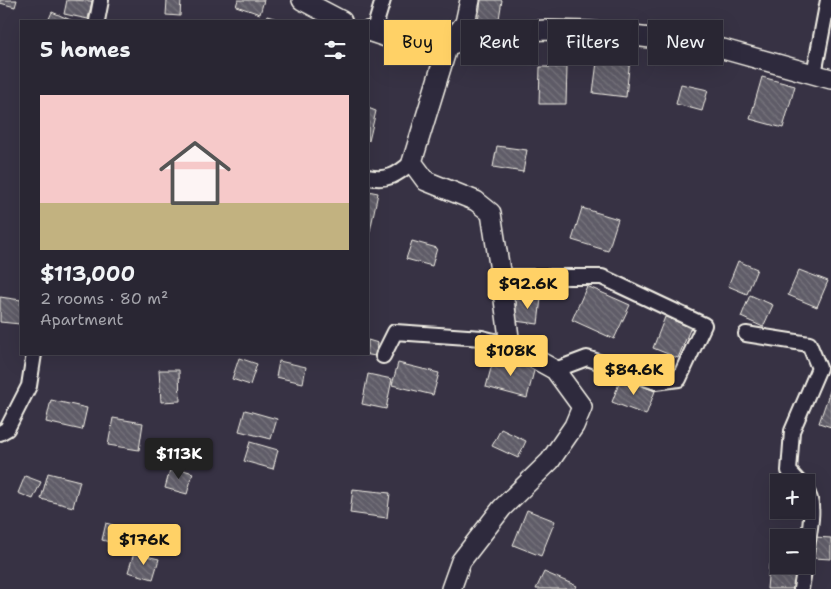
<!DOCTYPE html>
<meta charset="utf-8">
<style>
body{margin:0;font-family:"Shantell Sans",sans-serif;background:#312e3b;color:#f1f3f6;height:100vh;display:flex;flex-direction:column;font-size:19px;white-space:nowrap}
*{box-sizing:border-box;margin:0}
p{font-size:16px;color:#a5a5ac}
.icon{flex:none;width:28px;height:28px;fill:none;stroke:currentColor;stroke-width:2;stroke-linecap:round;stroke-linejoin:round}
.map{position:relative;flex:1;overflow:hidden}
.side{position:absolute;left:20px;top:20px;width:349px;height:335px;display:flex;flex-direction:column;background:#292633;border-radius:0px;box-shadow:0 5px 20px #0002,0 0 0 1px #45434e}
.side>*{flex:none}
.guide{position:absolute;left:384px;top:20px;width:371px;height:45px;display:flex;gap:10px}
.tools{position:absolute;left:770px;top:474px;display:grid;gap:10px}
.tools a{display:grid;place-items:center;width:45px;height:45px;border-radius:0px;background:#292633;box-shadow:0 5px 20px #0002,0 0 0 1px #45434e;font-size:25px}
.price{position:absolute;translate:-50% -42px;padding:0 11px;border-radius:5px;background:#ffd166;color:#111;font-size:16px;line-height:32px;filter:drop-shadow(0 1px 2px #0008)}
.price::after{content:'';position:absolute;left:50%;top:30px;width:15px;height:11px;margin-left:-8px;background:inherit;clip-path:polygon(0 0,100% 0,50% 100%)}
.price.on{background:#222;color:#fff}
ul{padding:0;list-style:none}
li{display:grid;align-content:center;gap:10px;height:265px;padding:0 20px}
li span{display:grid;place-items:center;height:155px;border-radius:0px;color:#555}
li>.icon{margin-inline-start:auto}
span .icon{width:90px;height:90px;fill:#fffc;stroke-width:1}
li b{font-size:21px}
h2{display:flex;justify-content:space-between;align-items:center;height:60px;padding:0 20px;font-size:21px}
.pill{padding:0 18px;border-radius:0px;background:#292633;box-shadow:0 5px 20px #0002,0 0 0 1px #45434e;font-size:18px;line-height:45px}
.pill.on{background:#ffd166;color:#111}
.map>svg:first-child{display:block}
</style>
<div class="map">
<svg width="831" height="589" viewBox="0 0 831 589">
<defs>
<pattern id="building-back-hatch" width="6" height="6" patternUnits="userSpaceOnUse" patternTransform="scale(1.25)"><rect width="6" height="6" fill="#5f5c67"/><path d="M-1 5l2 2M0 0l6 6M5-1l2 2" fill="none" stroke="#77747d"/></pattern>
</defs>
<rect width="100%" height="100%" fill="#373244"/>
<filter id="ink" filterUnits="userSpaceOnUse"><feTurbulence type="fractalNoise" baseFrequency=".02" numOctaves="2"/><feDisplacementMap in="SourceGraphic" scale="10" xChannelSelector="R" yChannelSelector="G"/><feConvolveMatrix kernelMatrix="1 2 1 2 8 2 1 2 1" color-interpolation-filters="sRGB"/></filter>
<g filter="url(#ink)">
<g fill="url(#building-back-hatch)" stroke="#f4f1e8">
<polygon points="0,0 17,0 15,7 0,3"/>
<polygon points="67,0 92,1 88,19 64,14"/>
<polygon points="167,0 181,0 180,16 166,15"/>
<polygon points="238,0 264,0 260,14 236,6"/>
<polygon points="481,0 502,0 498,25 478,22"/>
<polygon points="52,12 73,21 48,21"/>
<polygon points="267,16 284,21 265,21"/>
<polygon points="598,54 630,58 626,97 593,93"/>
<polygon points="540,67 567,67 566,104 539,104"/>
<polygon points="762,77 795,86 783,128 750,119"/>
<polygon points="681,84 708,90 702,111 676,104"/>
<polygon points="368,108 376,111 369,141 368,140"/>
<polygon points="497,146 527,150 523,172 493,167"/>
<polygon points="368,191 378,193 370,231 368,230"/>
<polygon points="582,208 618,219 608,251 572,240"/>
<polygon points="412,241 437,248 432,266 406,259"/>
<polygon points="738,261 757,269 747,294 728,286"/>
<polygon points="799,270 828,281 817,307 788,295"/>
<polygon points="587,286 630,305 614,339 572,320"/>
<polygon points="750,295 773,305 763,327 741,317"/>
<polygon points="517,296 541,298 538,324 515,321"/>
<polygon points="0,297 21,300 20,324 0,322"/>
<polygon points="665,317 691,327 678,358 653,348"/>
<polygon points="368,340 378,343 375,356 364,354 368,354"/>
<polygon points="494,357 535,367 527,398 486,387"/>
<polygon points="239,358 257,364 250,385 232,379"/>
<polygon points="279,361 306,367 303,383 276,377"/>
<polygon points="398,363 439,373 433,395 392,385"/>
<polygon points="159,370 179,370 180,401 161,402"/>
<polygon points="368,374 392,379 386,409 362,404"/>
<polygon points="621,378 655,391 646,415 612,402"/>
<polygon points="831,388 831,427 819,423"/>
<polygon points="51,400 87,408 82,430 46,422"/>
<polygon points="245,410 277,419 271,439 239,431"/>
<polygon points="113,418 143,423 139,450 108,445"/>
<polygon points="501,429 526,441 518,458 492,446"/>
<polygon points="250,442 278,450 273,469 244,461"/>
<polygon points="171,466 193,473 187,494 165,488"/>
<polygon points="48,473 80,481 73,507 41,499"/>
<polygon points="25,476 41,482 33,499 18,493"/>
<polygon points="353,489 390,493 387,518 350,513"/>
<polygon points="527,510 555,521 541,556 513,545"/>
<polygon points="106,523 122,528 117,544 102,540"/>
<polygon points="815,537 831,538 831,559 813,558"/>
<polygon points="134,553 159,559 153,579 128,572"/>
<polygon points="769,565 796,568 794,589 767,589"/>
<polygon points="544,572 577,586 575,589 536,589"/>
</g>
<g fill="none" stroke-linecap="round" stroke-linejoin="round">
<defs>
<g id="street">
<polyline points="97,21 101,0"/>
<polyline points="373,33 383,0"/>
<polyline points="814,74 828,0"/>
<path d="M368 177C388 181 397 175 412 162"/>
<polyline points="501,277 602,277 704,325 679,379 656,382 587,358 555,370"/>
<polyline points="746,334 809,344 819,368 792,431 789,471 799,482"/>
<polyline points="383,356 395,332 482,338 510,345"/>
<polyline points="0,433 7,429 29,386 34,354"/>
<path d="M806 491C817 503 808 538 806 553"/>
<polyline points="801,589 805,565"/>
</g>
<g id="secondary">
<polyline points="302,0 342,21"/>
<polyline points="368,31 410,45 428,47 448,45 489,34 545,30 589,31 677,41 723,49 831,79"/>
<polyline points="451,589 461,561 502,508 550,461 574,426 582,407 555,370 510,345 501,277 491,213 476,201 426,181 412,162 448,45 465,23 470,0"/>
</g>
</defs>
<use href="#street" stroke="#f4f1e8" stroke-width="18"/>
<use href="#secondary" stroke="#f4f1e8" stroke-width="22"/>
<use href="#street" stroke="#2f2a3d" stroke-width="14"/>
<use href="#secondary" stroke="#2f2a3d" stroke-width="19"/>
</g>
</g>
</svg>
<div class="tools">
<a>+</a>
<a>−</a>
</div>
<b class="price" style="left:528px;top:310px">$92.6K</b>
<b class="price" style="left:511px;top:377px">$108K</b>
<b class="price" style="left:634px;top:396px">$84.6K</b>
<b class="price on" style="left:179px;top:480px">$113K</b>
<b class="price" style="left:144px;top:566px">$176K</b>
<div class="guide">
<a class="pill on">Buy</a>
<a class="pill">Rent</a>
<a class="pill">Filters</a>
<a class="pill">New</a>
</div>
<section class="side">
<h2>5 homes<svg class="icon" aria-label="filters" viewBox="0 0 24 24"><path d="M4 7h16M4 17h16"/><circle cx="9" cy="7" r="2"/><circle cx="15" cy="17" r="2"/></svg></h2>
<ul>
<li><span style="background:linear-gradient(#f6c9c9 70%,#c2b280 0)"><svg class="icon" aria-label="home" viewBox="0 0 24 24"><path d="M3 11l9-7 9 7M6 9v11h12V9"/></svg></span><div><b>$113,000</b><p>2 rooms · 80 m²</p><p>Apartment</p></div></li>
</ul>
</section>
</div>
